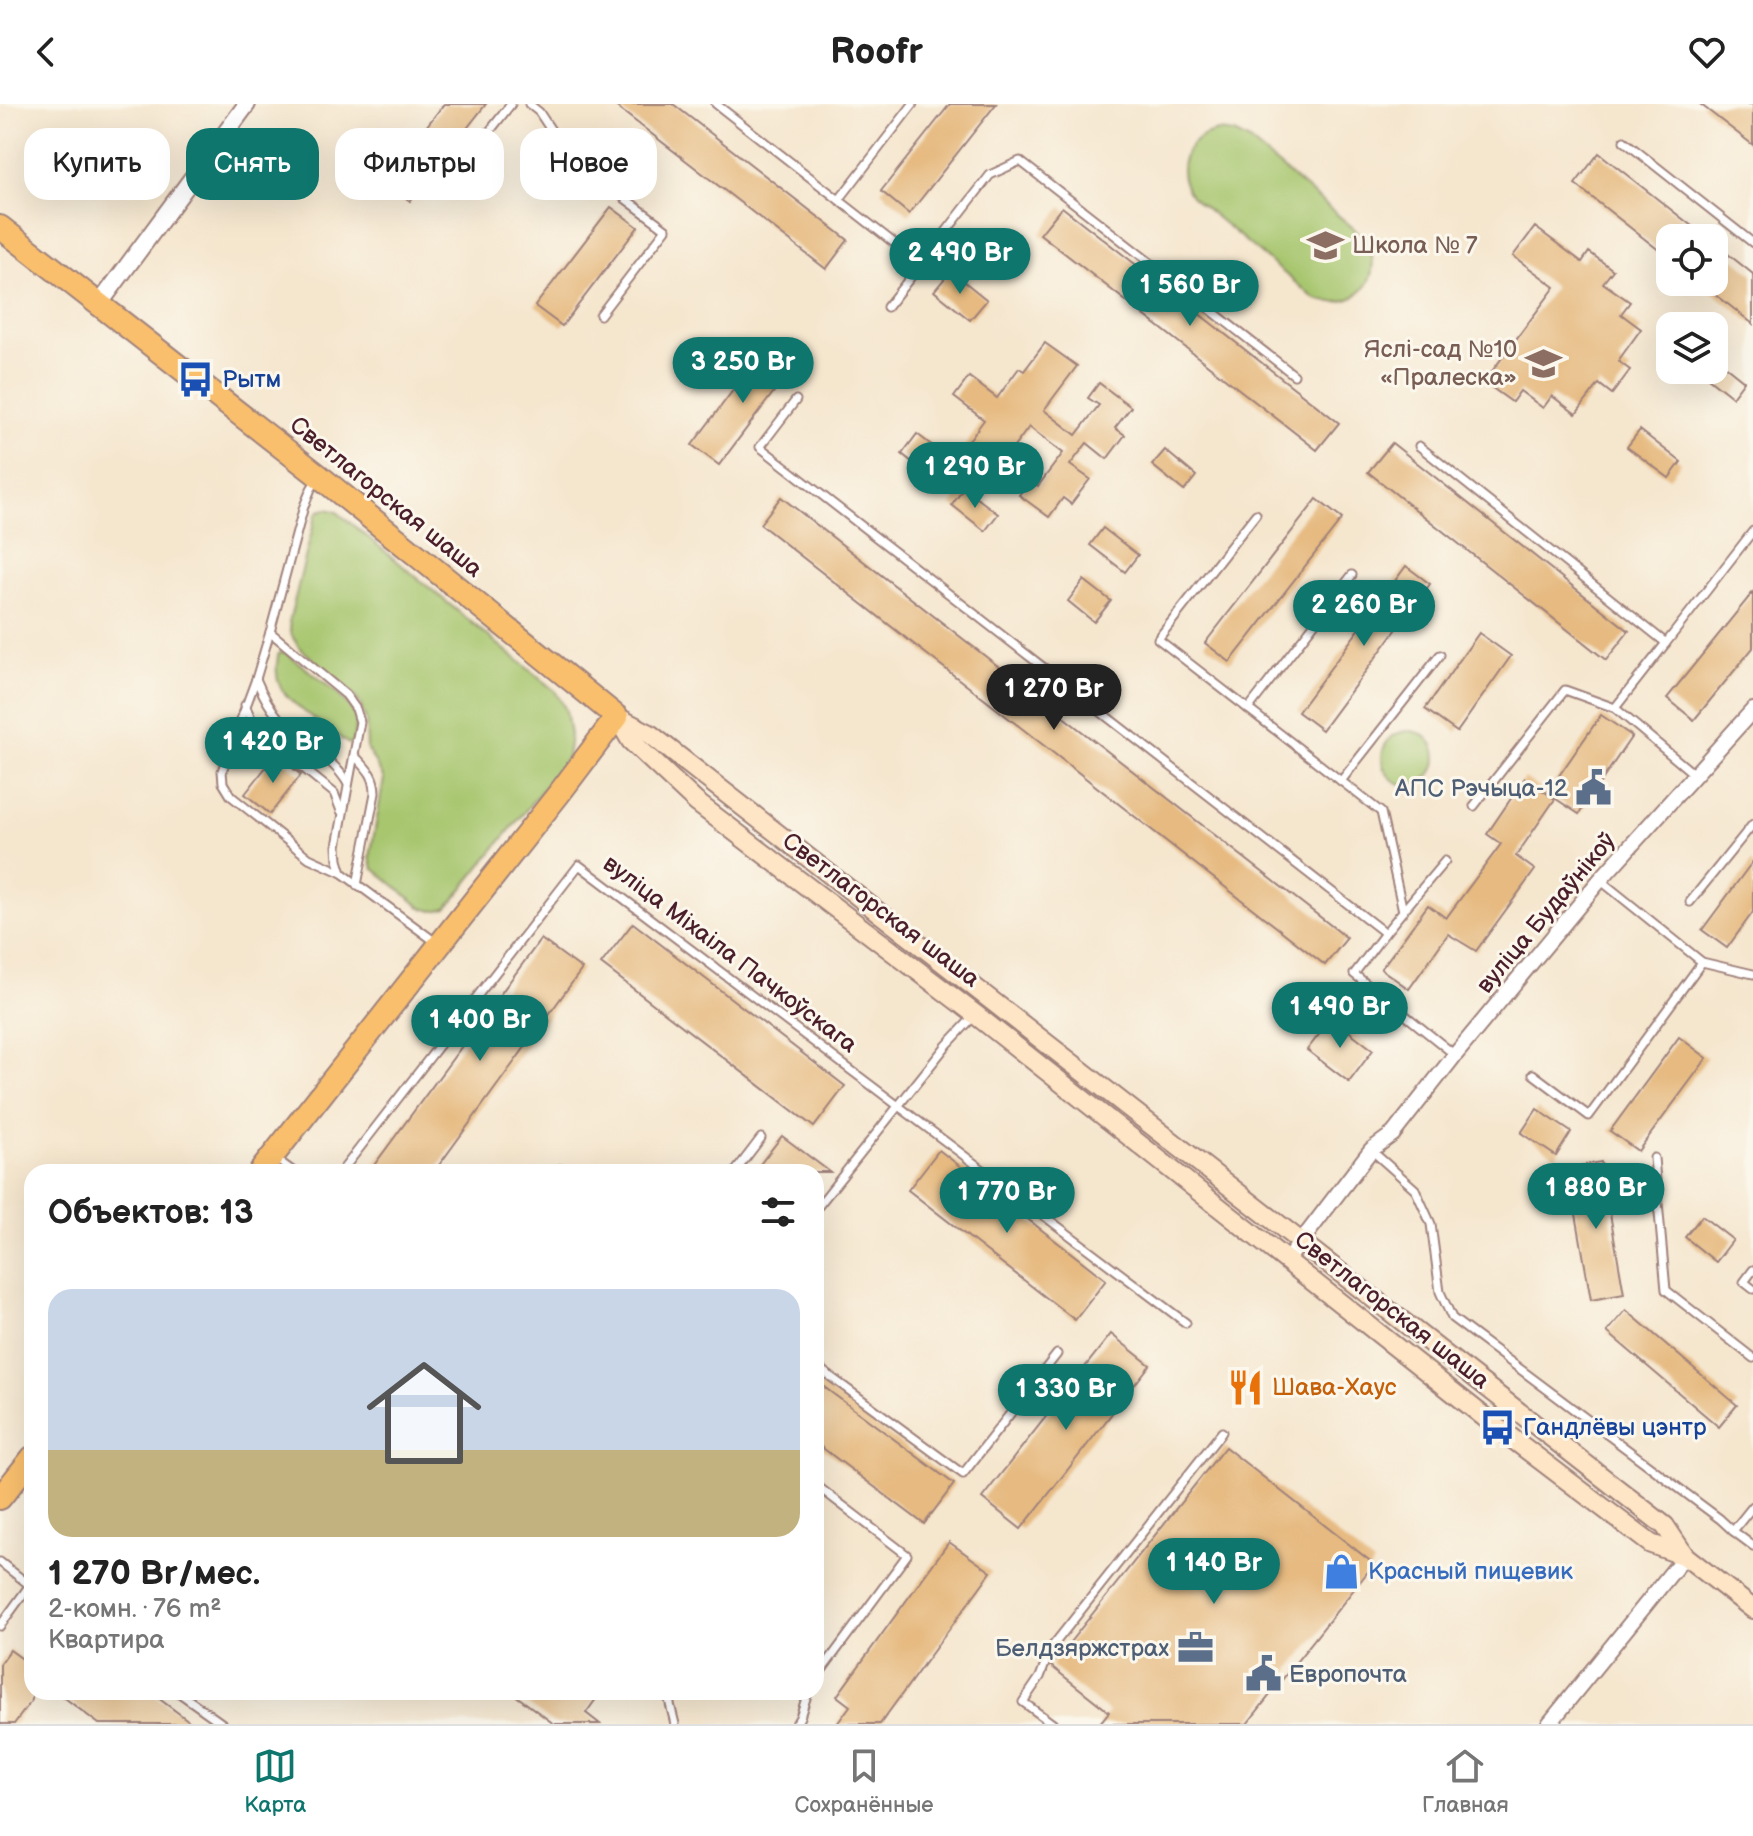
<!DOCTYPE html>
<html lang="ru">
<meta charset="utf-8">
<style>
body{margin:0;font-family:"Balsamiq Sans",sans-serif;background:#f2f2f2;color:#222;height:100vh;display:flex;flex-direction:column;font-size:30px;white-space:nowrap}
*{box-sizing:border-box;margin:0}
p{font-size:26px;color:#767676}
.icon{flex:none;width:44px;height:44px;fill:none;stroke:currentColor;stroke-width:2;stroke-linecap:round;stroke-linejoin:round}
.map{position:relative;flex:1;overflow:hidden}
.side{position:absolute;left:24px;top:1060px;width:800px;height:536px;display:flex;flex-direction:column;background:#fff;border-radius:24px;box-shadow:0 8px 32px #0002}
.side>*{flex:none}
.guide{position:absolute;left:24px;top:24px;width:800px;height:72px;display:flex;gap:16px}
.fabs{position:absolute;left:1656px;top:120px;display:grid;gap:16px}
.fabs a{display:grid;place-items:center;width:72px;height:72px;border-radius:16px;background:#fff;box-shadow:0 8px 32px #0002;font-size:40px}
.price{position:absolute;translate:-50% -68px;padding:0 18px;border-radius:28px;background:#0f766e;color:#fff;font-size:26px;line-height:52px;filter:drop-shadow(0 2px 4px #0008)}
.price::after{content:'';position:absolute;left:50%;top:48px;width:24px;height:18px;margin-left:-12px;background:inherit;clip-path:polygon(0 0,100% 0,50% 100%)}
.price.selected{background:#222;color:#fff}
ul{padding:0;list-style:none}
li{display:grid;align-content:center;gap:16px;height:424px;padding:0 24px}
li span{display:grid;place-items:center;height:248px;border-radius:24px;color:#555}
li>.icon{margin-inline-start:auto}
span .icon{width:144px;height:144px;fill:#fffc;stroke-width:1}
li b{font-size:34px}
h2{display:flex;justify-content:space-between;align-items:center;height:96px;padding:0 24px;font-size:34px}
.chip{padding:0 28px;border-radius:24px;background:#fff;box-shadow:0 8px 32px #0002;font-size:28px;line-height:72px}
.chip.selected{background:#0f766e;color:#fff}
header{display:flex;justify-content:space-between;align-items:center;height:104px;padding:0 24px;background:#fff;font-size:36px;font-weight:800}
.menu{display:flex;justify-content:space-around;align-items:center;height:112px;border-top:2px solid #e0e0e0;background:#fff;font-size:22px;color:#767676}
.menu a{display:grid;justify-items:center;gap:4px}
.menu .selected{color:#0f766e}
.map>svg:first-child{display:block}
</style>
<header><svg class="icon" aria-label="back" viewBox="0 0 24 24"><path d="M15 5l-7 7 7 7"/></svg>Roofr<svg class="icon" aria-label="heart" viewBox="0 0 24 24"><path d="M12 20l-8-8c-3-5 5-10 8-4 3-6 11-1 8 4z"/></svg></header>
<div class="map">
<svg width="1753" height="1620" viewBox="0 0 1753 1620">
<rect width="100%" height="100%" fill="#fbf7ec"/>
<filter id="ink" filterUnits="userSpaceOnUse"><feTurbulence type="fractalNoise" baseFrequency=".0125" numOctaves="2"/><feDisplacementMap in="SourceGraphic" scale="16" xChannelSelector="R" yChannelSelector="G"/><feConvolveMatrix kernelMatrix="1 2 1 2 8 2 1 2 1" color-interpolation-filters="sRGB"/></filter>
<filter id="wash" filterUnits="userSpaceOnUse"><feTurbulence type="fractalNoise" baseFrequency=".006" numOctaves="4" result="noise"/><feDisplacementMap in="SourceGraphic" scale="32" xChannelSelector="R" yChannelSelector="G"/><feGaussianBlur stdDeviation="1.8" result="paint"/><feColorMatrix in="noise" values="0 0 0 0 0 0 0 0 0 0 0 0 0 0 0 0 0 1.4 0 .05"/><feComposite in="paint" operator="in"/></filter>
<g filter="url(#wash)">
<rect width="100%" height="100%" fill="#f5e6ce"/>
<g fill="#a7c66e" stroke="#78724c" stroke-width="2">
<path d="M1218 27 1234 29 1248 36 1364 133C1389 171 1356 211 1314 194L1191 92C1172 64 1185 34 1218 27Z"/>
<polygon points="327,405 337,408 347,416 555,587 566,606 570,631 567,655 447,804 433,807 422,804 373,764 370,753 384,675 367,645 366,617 360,599 348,585 299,543 292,532 289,518 316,411 319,407"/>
<path d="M281 548 286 549C301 561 353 597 356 615 357 623 354 633 351 640L347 639C332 627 286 598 280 582 275 572 277 561 278 551Z"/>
<circle cx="1409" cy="654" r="27"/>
</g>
<g id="blocks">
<g fill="#e6ba80">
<polygon points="444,0 486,0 410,97 384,77"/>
<polygon points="613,0 673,0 848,136 826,165"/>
<polygon points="950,0 996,0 909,110 881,87"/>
<polygon points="1700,0 1753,0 1753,41"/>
<polygon points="1599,49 1707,134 1670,134 1670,155 1575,80"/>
<polygon points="611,103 638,123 562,222 535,202"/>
<polygon points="1062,103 1339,319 1317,346 1040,130"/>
<polygon points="1535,123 1582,158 1589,148 1613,166 1603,179 1630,198 1621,210 1641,225 1618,257 1630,266 1612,290 1599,280 1576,310 1552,292 1543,304 1520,287 1512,298 1484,278 1555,183 1513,152"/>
<polygon points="1714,139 1753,170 1753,220 1700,178 1714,178"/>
<polygon points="951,167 987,196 970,216 934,187"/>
<polygon points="1045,239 1077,262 1044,306 1076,331 1099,301 1088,294 1099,279 1131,303 1115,324 1125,331 1107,355 1087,339 1070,361 1090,375 1071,400 1063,394 1049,413 1019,391 1030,376 1038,382 1063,349 1029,323 996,367 964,343 984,316 954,293 969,273 997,294 1019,264 1024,267"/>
<polygon points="767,241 794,261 719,361 692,341"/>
<polygon points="1714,253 1744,277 1732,293 1698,266 1714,266"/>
<polygon points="1640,326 1681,358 1669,374 1627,343"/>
<polygon points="917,330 938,346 922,366 902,350"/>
<polygon points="1392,339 1629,527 1606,556 1368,368"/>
<polygon points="1165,346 1196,372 1184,387 1152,361"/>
<polygon points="964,384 998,410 985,427 952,401"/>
<polygon points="781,393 1347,834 1325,861 760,420"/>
<polygon points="1317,395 1342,415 1230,558 1205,539"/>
<polygon points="1103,424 1138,451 1125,468 1090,441"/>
<polygon points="1406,462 1430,480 1322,626 1298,608"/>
<polygon points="1084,476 1111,497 1094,518 1068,497"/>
<polygon points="1753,488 1753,544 1694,616 1667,594"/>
<polygon points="1479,529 1511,552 1457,628 1425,605"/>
<polygon points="1601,611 1632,632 1579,710 1547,689"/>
<polygon points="279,653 301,671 270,710 245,690 270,658 274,661"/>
<polygon points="1525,674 1555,695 1516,752 1535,766 1476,847 1448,830 1409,885 1381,865 1428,801 1446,814 1501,740 1487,730"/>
<polygon points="1753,757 1753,808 1727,844 1702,826"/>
<polygon points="633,819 845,982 814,1023 601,860"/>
<polygon points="541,835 582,865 434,1068 369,1068"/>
<polygon points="1332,914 1373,946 1349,978 1307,946"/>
<polygon points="1679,933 1707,954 1638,1047 1610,1027"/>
<polygon points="1537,1005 1571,1028 1556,1052 1521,1029"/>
<polygon points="782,1032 830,1068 754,1068"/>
<polygon points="939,1046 1106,1176 1075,1216 908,1086"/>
<polygon points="1601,1058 1624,1190 1591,1196 1568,1064"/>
<polygon points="1702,1112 1733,1136 1716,1158 1685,1133"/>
<polygon points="1626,1206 1737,1301 1719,1323 1607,1228"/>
<polygon points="1111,1230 1150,1261 1021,1425 982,1394"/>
<polygon points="816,1277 954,1380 924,1420 816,1339"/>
<polygon points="1225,1343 1374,1460 1247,1620 1099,1620 1109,1608 1051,1562"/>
<polygon points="949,1438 991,1468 880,1620 837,1620 850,1602 837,1592"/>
<polygon points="10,1546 32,1562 32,1596 14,1620 0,1620 0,1560"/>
<polygon points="57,1588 150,1588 193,1620 99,1620"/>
<polygon points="511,1588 601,1588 586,1609 600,1620 554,1620"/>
</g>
</g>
</g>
<g filter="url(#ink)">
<use href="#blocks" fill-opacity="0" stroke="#a0827c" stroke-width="2"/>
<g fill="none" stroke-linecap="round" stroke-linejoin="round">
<defs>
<g id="service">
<polyline points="529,0 539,8 568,52 666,125 600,211"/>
<polyline points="716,0 921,160 990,71 1020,57 1294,271"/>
<polyline points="1624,37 1753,139"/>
<polyline points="450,78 511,0"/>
<polyline points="839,96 913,0"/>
<polyline points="887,203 921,160"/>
<polyline points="796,296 760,343 1385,829 1354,870 1455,951"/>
<polyline points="1419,342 1666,539 1615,604"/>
<polyline points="318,374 311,385 304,402 270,528 256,575 222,667 223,679 231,692 309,754 342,769"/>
<polyline points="1256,410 1158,535 1381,708 1403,807 1385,829"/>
<polyline points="270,528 346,591 356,605 360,618 337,742 338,756 342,769 437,839"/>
<polyline points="1666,539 1753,427"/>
<path d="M256 575C262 589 268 602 278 613 299 637 332 652 348 680"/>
<polyline points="245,601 254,621 277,643 334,689 341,707"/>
<polyline points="1248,605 1352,471"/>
<path d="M355 652C366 664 375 671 375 689L357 781"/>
<polyline points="1341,677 1440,551"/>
<polyline points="1474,702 1565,586 1615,604 1695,671"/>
<polyline points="1600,776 1702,858 1753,870"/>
<polyline points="1690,798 1753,720"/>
<polyline points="1403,807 1445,757"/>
<polyline points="1533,970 1589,1012 1702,858"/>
<polyline points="1371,1046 1415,1085 1431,1120 1440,1188 1452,1214 1720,1415 1733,1427"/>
<polyline points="1654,1054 1666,1186 1753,1254"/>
<polyline points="276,1055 294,1068"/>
<polyline points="341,1068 579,761 1186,1219"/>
<polyline points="557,1068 560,1065 564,1068"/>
<polyline points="735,1068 761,1034"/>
<polyline points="816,1105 946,942 974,912"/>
<polyline points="1753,1166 1744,1178 1753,1185"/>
<polyline points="816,1262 963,1370 1057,1250"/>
<polyline points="816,1381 907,1451 816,1574"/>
<polyline points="1753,1402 1733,1427 1753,1442"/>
<polyline points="0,1458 32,1483"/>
<polyline points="0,1522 32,1478"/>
<polyline points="178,1588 223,1620"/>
<polyline points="667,1588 675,1620"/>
<polyline points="796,1620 800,1613 808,1588"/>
<polyline points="1053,1620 1023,1598 1040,1573 1051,1544 1222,1328"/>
</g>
<g id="minor">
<polyline points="1287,1156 1371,1046 1393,1030 1455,951 1600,776 1753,606"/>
<polyline points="1549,1620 1685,1452"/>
</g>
<polyline id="tertiary" points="100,199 247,0"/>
<g id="secondary">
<polyline points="617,613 631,637 696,698 976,911 1497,1323 1651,1440 1685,1452 1753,1505"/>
<polyline points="617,613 650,630 1665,1422 1685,1452"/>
</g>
<g id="primary">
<polyline points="0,123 319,372 617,613 561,687 260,1068"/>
<polyline points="0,1394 32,1354"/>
</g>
</defs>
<use href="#service" stroke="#a0827c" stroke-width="11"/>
<use href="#minor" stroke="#a0827c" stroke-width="18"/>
<use href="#tertiary" stroke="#a0827c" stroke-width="20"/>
<use href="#secondary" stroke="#a0827c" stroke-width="22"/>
<use href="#primary" stroke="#a0827c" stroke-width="26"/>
<use href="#service" stroke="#fff" stroke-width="7"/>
<use href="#minor" stroke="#fff" stroke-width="14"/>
<use href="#tertiary" stroke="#fff" stroke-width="16"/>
<use href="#secondary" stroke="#fde5c5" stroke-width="18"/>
<use href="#primary" stroke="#f9bf6d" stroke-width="22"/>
</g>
</g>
<defs>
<symbol id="school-bare" viewBox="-9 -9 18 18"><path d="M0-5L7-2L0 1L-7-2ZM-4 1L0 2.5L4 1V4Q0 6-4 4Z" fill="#8d6e63" stroke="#fbf7ec" stroke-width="2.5" paint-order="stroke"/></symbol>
<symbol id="bus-bare" viewBox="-9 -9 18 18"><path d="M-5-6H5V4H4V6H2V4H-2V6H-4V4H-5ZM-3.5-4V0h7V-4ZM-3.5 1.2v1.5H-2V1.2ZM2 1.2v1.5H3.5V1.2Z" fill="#1a4fb4" stroke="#fbf7ec" stroke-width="2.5" paint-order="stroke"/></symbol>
<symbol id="civic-bare" viewBox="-9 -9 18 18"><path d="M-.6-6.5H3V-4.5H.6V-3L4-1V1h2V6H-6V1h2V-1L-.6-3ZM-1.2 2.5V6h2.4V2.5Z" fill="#5c6f8a" stroke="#fbf7ec" stroke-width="2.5" paint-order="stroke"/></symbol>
<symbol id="restaurant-bare" viewBox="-9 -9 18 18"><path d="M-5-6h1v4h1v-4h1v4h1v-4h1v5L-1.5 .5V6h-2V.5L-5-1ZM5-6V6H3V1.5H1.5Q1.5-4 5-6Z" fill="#e8710a" stroke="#fbf7ec" stroke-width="2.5" paint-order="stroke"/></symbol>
<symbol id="shop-bare" viewBox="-9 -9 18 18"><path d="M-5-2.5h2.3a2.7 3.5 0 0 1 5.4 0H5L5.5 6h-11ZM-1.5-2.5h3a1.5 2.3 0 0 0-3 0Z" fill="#3f7fe0" stroke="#fbf7ec" stroke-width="2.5" paint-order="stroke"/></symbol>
<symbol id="office-bare" viewBox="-9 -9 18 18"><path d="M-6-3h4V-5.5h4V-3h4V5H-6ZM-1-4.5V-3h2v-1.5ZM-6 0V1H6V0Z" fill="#5c6f8a" stroke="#fbf7ec" stroke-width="2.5" paint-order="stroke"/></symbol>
</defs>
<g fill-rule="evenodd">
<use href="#school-bare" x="1300" y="116" width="51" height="51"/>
<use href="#school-bare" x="1518" y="234" width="51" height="51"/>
<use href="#bus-bare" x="170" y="250" width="51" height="51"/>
<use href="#civic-bare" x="1568" y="658" width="51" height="51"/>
<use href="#restaurant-bare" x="1220" y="1258" width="51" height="51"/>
<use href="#bus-bare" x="1472" y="1298" width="51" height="51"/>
<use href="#shop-bare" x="1316" y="1442" width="51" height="51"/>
<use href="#office-bare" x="1170" y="1518" width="51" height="51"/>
<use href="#civic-bare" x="1238" y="1544" width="51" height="51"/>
</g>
<g text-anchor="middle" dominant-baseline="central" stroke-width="6" stroke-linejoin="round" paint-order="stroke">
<g font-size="24" fill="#785e54" stroke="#fbf7ec" text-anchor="start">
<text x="1352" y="141">Школа № 7</text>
<text x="1517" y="245" text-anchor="end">Яслі-сад №10<tspan x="1517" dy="28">«Пралеска»</tspan></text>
</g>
<g font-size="24" fill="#164399" stroke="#fbf7ec" text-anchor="start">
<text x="222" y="275">Рытм</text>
<text x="1523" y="1323">Гандлёвы цэнтр</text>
</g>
<g font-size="24" fill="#4a1f2b" stroke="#fbf7ec">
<text transform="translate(386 393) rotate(39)">Светлагорская шаша</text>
<text transform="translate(881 806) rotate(37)">Светлагорская шаша</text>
<text transform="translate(1546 809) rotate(-50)">вуліца Будаўнікоў</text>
<text transform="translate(730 850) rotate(37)">вуліца Міхаіла Пачкоўскага</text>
<text transform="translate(1392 1206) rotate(38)">Светлагорская шаша</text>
</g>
<g font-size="24" fill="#4e5e75" stroke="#fbf7ec" text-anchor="end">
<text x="1568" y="684">АПС Рэчыца-12</text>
<text x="1169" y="1544">Белдзяржстрах</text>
<text x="1289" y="1570" text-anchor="start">Европочта</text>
</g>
<g font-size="24" fill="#c56008" stroke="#fbf7ec" text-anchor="start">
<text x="1272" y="1283">Шава-Хаус</text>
</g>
<g font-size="24" fill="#366cbe" stroke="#fbf7ec" text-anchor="start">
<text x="1368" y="1467">Красный пищевик</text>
</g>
</g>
</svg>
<div class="fabs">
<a><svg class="icon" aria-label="locate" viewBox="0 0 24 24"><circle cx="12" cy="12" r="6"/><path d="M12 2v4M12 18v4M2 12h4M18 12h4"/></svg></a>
<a><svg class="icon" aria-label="layers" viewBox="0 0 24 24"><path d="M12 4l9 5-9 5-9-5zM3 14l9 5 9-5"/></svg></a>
</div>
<b class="price" style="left:960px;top:192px">2 490 Br</b>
<b class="price" style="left:1190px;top:224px">1 560 Br</b>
<b class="price" style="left:743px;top:301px">3 250 Br</b>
<b class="price" style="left:975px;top:406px">1 290 Br</b>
<b class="price" style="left:1364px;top:544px">2 260 Br</b>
<b class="price selected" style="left:1054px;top:628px">1 270 Br</b>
<b class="price" style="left:273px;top:681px">1 420 Br</b>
<b class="price" style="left:1340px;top:946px">1 490 Br</b>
<b class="price" style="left:480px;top:959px">1 400 Br</b>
<b class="price" style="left:1596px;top:1127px">1 880 Br</b>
<b class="price" style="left:1007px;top:1131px">1 770 Br</b>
<b class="price" style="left:1066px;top:1328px">1 330 Br</b>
<b class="price" style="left:1214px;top:1502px">1 140 Br</b>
<div class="guide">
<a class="chip">Купить</a>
<a class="chip selected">Снять</a>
<a class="chip">Фильтры</a>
<a class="chip">Новое</a>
</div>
<section class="side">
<h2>Объектов: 13<svg class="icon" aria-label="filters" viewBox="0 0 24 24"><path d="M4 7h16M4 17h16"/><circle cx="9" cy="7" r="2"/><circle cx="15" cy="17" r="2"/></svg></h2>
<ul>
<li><span style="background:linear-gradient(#c9d6e8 65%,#c2b280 0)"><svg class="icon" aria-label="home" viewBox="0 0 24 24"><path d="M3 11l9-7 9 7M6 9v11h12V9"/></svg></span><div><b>1 270 Br/мес.</b><p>2-комн. · 76 m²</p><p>Квартира</p></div></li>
</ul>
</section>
</div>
<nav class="menu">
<a class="selected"><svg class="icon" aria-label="map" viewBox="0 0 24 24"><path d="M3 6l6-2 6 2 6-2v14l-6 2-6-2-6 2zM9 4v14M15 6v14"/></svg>Карта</a>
<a><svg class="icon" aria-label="saved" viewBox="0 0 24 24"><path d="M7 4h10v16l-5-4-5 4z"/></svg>Сохранённые</a>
<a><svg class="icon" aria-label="home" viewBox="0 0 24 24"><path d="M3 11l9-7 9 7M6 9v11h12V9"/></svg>Главная</a>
</nav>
